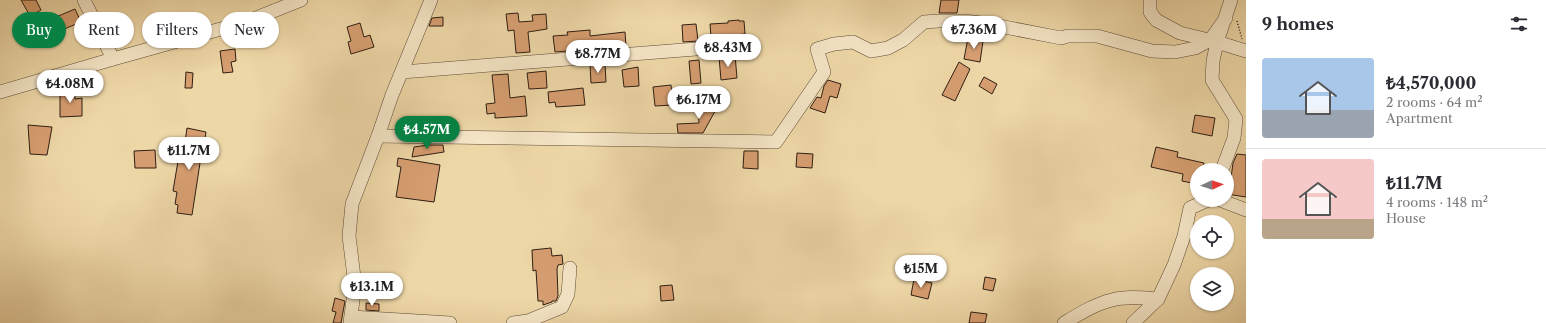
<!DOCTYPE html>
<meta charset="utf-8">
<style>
body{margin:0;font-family:"Libre Caslon Text",serif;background:#f2f2f3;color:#2b2b33;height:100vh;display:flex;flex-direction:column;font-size:15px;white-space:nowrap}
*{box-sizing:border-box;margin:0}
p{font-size:13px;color:#7c7c81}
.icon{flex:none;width:22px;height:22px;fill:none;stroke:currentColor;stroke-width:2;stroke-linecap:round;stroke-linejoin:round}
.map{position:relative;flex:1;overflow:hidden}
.panel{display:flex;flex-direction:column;background:#fff;width:300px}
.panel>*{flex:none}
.guide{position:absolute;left:12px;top:12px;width:380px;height:36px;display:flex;gap:8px}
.needle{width:26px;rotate:86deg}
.controls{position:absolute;left:1190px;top:163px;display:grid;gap:8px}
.controls a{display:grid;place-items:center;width:44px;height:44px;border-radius:50%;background:#fff;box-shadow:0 1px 3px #0004;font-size:20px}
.price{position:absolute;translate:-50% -34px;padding:0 9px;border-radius:14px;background:#fff;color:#222;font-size:13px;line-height:26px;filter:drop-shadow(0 1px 2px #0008)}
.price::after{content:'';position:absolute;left:50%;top:24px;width:12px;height:9px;margin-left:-6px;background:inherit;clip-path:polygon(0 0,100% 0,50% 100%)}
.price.current{background:#0b8043;color:#fff}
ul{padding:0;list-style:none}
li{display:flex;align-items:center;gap:12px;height:100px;padding:0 16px}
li+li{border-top:1px solid #e1e1e2}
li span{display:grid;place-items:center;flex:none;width:112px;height:80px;border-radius:4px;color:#555}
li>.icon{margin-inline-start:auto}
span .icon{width:48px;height:48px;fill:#fffc;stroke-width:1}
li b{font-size:17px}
h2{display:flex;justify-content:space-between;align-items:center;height:48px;padding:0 16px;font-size:17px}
.tag{padding:0 14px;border-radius:18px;background:#fff;box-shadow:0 1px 3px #0004;font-size:14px;line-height:36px}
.tag.current{background:#0b8043;color:#fff}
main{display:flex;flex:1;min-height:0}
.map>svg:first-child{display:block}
</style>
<main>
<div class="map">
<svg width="1246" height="323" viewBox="0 0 1246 323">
<rect width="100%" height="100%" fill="#eed7a7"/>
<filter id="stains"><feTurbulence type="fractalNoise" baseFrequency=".005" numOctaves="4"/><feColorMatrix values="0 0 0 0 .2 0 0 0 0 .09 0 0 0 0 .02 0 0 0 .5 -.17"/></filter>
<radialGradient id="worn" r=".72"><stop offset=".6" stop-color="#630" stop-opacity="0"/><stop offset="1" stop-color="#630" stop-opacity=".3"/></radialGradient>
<g fill="#d69e70" stroke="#2e1e12">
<polygon points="21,0 36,0 41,10 30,16"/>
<polygon points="941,0 959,0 957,13 939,13"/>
<polygon points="75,9 81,22 62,30 56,17"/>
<polygon points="518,13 519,22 533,21 532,15 546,14 547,29 528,32 530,52 516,53 514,30 508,31 506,14"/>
<polygon points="443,17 443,26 429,26 432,18"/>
<polygon points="739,20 739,21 744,21 745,34 711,37 710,24 728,23 728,21"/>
<polygon points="360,23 364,37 370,35 374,47 351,54 348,42 351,41 347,27"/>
<polygon points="696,24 698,41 683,42 682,25"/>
<polygon points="590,30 590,36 625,32 626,46 555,52 553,36 568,35 567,32"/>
<polygon points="968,38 983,41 980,62 964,59"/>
<polygon points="235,49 236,61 231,62 233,72 223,73 220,51"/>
<polygon points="735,55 737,78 721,80 719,57"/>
<polygon points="699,60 701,83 691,84 689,61"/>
<polygon points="959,62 970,69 955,101 942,95"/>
<polygon points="605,64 606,82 591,83 590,65"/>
<polygon points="638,67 639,86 624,87 622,70"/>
<polygon points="546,71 547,88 529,89 527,73"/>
<polygon points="186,72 193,73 192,88 185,88"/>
<polygon points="508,74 510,98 525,96 527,116 495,118 495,113 487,114 486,104 495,103 492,75"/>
<polygon points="984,77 997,84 992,94 979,86"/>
<polygon points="828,80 841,84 837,98 830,96 825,113 810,108 817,97 821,98 824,86"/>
<polygon points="671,85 673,105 655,106 653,87"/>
<polygon points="74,88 75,99 82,98 82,116 60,117 60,89"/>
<polygon points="583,88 585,105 556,107 555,102 549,103 548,92"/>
<polygon points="719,104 703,133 678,133 677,124 699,123 698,106"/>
<polygon points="1195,115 1215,118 1212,136 1192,132"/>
<polygon points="428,120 429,129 416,129 415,121"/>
<polygon points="28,125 52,127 47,155 30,154"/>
<polygon points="187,128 206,132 203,151 202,150 192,215 177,213 178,205 175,204 177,192 173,191 180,149 184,149"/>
<polygon points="428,145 443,145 444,152 412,157 414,147"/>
<polygon points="1156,147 1178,152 1177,157 1204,163 1203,170 1197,170 1197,184 1182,181 1183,174 1151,167"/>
<polygon points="155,150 156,168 135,168 134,151"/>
<polygon points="744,151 758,151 758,169 743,168"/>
<polygon points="797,153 813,154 812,168 796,167"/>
<polygon points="1237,154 1246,155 1246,197 1227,194 1228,177 1231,178 1233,163"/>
<polygon points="398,158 440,165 434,202 396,197 401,167 397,166"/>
<polygon points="551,248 552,256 562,255 563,264 558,265 557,269 558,296 556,301 552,301 552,302 543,305 543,301 538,301 536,270 533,271 532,250"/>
<polygon points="985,277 996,279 993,291 983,289"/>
<polygon points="914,279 932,283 928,299 911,295"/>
<polygon points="672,285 674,300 661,301 660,286"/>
<polygon points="335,298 345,301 341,323 333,323 336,312 332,311"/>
<polygon points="366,303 379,304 379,311 366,310"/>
<polygon points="971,312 987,314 985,323 969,323"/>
</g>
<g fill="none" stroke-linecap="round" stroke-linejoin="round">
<defs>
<g id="minor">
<polyline points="84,0 113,59"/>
<polyline points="1150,0 1150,12 1156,20 1180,33 1217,42 1246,51"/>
<polyline points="402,72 747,45"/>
<polyline points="0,92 113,59 246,22 301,0"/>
<polyline points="378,136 776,142 824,72 817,49 834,44 853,42 871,51 888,48 903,40 924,22 938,21 964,21 989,24 1061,38 1068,36 1097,36 1152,51 1175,52 1195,48 1210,40 1226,18"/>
<polyline points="1222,170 1234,138 1236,119 1212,80 1213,61 1217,42 1231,0"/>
<polyline points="1220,200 1246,210"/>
<polyline points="351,317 450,323"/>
<polyline points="350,323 355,285 349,236 352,204 378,136 392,95 431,0"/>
<polyline points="513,323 528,321 562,307 568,294 570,268"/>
<path d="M1064 323C1079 314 1095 304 1112 300 1126 296 1144 298 1158 299"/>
<polyline points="1133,323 1158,299 1174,265 1184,236 1190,208 1208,200"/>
</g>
</defs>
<use href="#minor" stroke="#5e4c37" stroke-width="14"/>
<polyline stroke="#2e1e12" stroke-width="1.5" stroke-dasharray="1 2" stroke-linecap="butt" points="1237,21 1242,39"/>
<use href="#minor" stroke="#f4e5c6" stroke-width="13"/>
</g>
<rect width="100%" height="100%" filter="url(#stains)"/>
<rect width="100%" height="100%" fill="url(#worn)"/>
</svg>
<div class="controls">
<a><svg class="needle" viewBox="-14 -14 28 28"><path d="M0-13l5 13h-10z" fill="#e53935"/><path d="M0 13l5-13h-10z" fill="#7c7c81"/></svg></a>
<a><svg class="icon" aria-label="locate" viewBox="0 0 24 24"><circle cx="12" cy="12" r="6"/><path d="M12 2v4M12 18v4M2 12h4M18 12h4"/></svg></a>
<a><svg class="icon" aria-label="layers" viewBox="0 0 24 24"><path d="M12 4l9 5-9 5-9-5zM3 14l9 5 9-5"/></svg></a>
</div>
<b class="price" style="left:974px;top:50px">₺7.36M</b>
<b class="price" style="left:728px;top:68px">₺8.43M</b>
<b class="price" style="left:598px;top:74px">₺8.77M</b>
<b class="price" style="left:70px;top:104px">₺4.08M</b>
<b class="price" style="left:699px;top:120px">₺6.17M</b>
<b class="price current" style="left:427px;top:150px">₺4.57M</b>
<b class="price" style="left:189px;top:171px">₺11.7M</b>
<b class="price" style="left:921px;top:289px">₺15M</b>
<b class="price" style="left:372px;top:307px">₺13.1M</b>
<div class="guide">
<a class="tag current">Buy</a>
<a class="tag">Rent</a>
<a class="tag">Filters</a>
<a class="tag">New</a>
</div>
</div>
<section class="panel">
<h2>9 homes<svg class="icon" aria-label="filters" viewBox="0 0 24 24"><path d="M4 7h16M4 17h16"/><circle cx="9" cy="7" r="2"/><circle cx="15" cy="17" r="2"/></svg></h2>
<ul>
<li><span style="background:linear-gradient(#a9c7e8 65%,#9aa5b1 0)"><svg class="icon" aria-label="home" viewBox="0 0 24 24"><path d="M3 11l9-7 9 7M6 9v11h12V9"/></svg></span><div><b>₺4,570,000</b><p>2 rooms · 64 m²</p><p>Apartment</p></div></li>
<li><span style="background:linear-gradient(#f6c9c9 75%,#b9a48a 0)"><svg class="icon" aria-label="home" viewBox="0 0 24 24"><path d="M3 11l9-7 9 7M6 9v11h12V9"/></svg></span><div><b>₺11.7M</b><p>4 rooms · 148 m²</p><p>House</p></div></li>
</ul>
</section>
</main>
